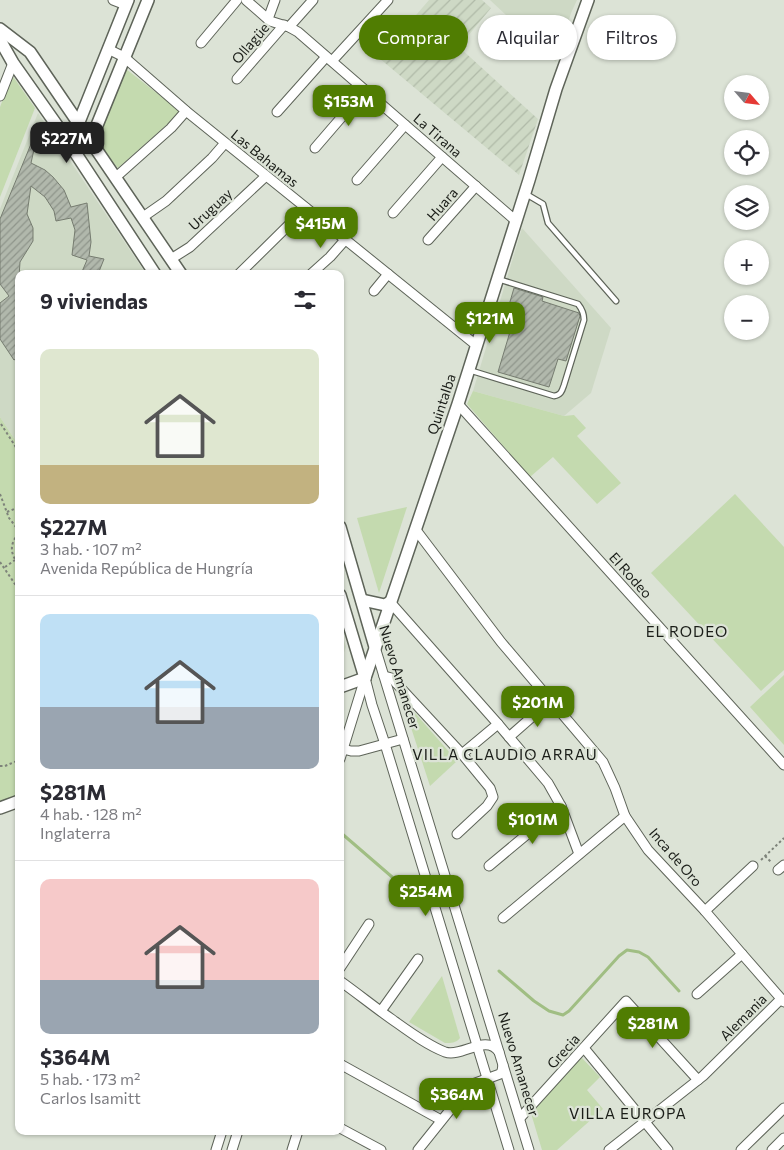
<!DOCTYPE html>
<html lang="es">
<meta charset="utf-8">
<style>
body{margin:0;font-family:Commissioner,sans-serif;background:#f7f7f7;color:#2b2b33;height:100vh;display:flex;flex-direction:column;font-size:19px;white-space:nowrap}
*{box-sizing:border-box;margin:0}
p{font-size:16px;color:#7c7c81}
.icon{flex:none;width:28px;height:28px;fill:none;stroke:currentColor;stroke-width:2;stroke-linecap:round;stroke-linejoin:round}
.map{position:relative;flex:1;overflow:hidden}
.side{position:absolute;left:15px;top:270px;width:329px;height:865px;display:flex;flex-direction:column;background:#fff;border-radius:10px;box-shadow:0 1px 4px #0004}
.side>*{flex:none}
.top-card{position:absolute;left:359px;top:15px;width:350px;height:45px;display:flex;gap:10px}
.needle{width:32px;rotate:118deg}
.fabs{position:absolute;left:724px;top:75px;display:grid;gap:10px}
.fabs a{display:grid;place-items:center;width:45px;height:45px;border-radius:50%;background:#fff;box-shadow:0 1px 4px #0004;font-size:25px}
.price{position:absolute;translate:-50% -42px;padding:0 11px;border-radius:10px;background:#507d02;color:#fff;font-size:16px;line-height:32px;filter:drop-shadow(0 1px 2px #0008)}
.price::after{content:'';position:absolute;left:50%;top:30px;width:15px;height:11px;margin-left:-8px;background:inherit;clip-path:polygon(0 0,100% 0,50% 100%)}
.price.on{background:#222;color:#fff}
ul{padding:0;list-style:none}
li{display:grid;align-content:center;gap:10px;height:265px;padding:0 25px}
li+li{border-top:1px solid #e1e1e2}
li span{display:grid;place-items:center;height:155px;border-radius:10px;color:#555}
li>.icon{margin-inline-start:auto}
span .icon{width:90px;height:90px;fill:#fffc;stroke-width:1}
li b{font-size:21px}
h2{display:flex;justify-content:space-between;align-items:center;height:60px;padding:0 25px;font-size:21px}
.chip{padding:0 18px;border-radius:22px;background:#fff;box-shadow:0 1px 4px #0004;font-size:18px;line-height:45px}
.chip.on{background:#507d02;color:#fff}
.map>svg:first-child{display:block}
</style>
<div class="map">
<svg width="784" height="1150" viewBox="0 0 784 1150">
<defs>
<pattern id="industrial-furrows" width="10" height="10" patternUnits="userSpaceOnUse" patternTransform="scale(1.25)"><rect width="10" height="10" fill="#ced9c5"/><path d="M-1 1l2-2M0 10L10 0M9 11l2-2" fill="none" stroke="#b0baa8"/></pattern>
<pattern id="building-hatch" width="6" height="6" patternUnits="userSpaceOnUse" patternTransform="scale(1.25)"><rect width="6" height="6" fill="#b1b8ac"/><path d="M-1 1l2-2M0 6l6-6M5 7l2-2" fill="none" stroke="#8f958b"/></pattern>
</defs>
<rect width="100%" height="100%" fill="#dce3d6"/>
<g fill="#ced9c5">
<polygon points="490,0 577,0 571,13 556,62"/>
<polygon points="38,113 146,274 19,274 19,446 0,417 0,209"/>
<polygon points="522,228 611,328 591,393 564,416 473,391"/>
<polygon points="340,626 346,647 340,664"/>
</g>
<polygon fill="url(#industrial-furrows)" points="429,0 482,0 491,8 459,47 538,119 519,175 379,58"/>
<g fill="#c4daaf">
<polygon points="126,69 181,112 118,168 97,143"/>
<polygon points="12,75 35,108 0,197 0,107"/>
<polygon points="473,391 564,416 574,415 586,428 577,436 621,483 597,504 553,457 530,477 467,404"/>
<polygon points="0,417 19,446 19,800 0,807"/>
<polygon points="735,494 784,547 784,670 761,691 651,573"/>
<polygon points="407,507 379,593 357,518"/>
<polygon points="784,675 784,745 750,707"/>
<polygon points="408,705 457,761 430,786 405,709"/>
<path d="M442 976 460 1038C456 1043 451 1043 445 1043L409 1022Z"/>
<polygon points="581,1057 600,1077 587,1090 603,1109 557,1150 542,1150 530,1110"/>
</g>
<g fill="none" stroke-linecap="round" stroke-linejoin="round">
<g stroke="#a0be83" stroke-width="3">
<polyline points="340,832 406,889"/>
<polyline points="499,971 534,1001 549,1011 563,1015 569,1011 619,956 627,950 639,952 648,957 679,991"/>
</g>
</g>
<g fill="url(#building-hatch)" stroke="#767c70">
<polygon points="31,144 35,145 31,163 45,170 53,177 64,190 71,207 87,203 91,242 89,256 104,259 98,274 81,274 87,260 72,255 75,230 71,218 56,221 54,211 45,197 31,186 27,214 33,228 33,241 20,262 18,292 19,357 14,360 0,339 0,303 9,296 0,284 0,219"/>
<polygon points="514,288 543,297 542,301 579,313 580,316 566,361 558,359 549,387 498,372 515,315 507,312"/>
</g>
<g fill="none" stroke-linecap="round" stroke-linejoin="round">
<defs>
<g id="service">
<polyline points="526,194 543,204 548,223 616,301"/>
<path d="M469 370 554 396C561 395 562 391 564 385L584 320C584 313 582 309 578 304L498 279"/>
</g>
<g id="minor">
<polyline points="113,0 126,5"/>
<polyline points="246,0 270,21 289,27 298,32 516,221"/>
<polyline points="268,19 275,0"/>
<polyline points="289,27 313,0"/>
<polyline points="201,43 237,0"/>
<polyline points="108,49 124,57 186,111 476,345"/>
<polyline points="332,61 388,0"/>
<polyline points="237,79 284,25"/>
<polyline points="0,96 13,63"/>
<polyline points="277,112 326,57"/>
<polyline points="315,148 365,90"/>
<polyline points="116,177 171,128 186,111"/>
<polyline points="357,180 405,125"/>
<polyline points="393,213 442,157"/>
<polyline points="143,217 166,201 212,158 225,143"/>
<polyline points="428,240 476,186"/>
<polyline points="171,259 190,247 266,176"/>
<polyline points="239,274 306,208"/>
<polyline points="311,274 330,257 345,240"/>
<polyline points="374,291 388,274"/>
<polyline points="458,404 784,765"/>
<polyline points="416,530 501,642 603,762 615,788 625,816 648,850 705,911 742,954 784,1002"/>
<polyline points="390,602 498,724 548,783 561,806 579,854"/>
<polyline points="375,647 529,1150"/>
<polyline points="384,676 392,678 397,684 462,754 490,788 493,797 487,806 457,834"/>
<polyline points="365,678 372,705 385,744 509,1150"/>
<polyline points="509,737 550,701"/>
<polyline points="343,749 351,751 359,751 403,739"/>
<polyline points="462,754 498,724"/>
<polyline points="340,759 365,678"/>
<polyline points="489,866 561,806"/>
<polyline points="778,870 784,865"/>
<polyline points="705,911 753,866"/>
<polyline points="503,918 625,816"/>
<polyline points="340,968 369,924"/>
<path d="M340 981C357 993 373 1006 390 1018 407 1030 425 1044 445 1052 462 1058 486 1033 499 1052"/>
<polyline points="697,994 742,954"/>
<polyline points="381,1011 418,959"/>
<polyline points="584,1048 668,1150"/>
<polyline points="340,1064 441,1120"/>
<polyline points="520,1118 626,1001 698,1080"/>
<polyline points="340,1128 381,1150"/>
<polyline points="216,1150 222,1131"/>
<polyline points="232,1150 238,1131"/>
<polyline points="292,1150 298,1131"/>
<polyline points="418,1150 470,1085 500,1074 502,1071 503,1065"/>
<polyline points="609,1150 703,1076 781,999"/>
<polyline points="741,1150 784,1108"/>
<polyline points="772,1150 784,1138"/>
</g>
<g id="tertiary">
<polyline points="0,29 30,52 181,274"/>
<polyline points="0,40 13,63 63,134 155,274"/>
<polyline points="63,134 75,126 79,122 128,0"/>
<polyline points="91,140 148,0"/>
<polyline points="340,527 375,647"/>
<polyline points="340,595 365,678"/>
<polyline points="362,600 385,605 390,602"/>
<polyline points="365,678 458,404 529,180 556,89 588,0"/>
<polyline points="340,687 365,678"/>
<polyline points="0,808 19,801"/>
</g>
</defs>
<use href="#service" stroke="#5e6459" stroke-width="7"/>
<use href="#minor" stroke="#5e6459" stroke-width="11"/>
<use href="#tertiary" stroke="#5e6459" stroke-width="14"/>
<g stroke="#7e837a" stroke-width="2" stroke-dasharray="2.5 2.5" stroke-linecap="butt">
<polyline points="1,424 19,452"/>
<polyline points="0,494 9,518 19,531"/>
<polyline points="7,512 19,507"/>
<path d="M19 534C9 543 10 555 19 564"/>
<polyline points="0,562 19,590"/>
<polyline points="5,567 15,560"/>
<polyline points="0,766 5,766 19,760"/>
<polyline points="765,856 772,863"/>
<polyline points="761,860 784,838"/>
</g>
<use href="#service" stroke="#fff" stroke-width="4.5"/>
<use href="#minor" stroke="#fff" stroke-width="9"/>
<use href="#tertiary" stroke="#fff" stroke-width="11"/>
</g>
<g text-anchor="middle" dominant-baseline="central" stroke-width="4.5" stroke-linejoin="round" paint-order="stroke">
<g font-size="14" fill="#1a1d18" stroke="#dce3d6">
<text transform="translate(250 43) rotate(-49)">Ollagüe</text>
<text transform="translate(438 135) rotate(41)">La Tirana</text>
<text transform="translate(265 158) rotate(39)">Las Bahamas</text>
<text transform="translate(442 204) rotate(-49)">Huara</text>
<text transform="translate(210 209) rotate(-43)">Uruguay</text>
<text transform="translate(441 404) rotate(-72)">Quintalba</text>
<text transform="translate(631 575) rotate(48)">El Rodeo</text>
<text transform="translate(400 677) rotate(73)">Nuevo Amanecer</text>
<text transform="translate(676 857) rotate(49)">Inca de Oro</text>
<text transform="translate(743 1017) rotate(-45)">Alemania</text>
<text transform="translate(563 1051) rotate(-48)">Grecia</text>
<text transform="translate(519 1064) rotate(73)">Nuevo Amanecer</text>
</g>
<g font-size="15" letter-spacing="1" fill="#1a1d18" stroke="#dce3d6">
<text x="687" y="631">EL RODEO</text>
<text x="505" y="754">VILLA CLAUDIO ARRAU</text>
<text x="628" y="1113">VILLA EUROPA</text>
</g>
</g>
</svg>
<div class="fabs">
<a><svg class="needle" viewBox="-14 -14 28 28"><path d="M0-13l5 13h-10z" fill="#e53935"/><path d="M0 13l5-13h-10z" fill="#7c7c81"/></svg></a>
<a><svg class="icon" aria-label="locate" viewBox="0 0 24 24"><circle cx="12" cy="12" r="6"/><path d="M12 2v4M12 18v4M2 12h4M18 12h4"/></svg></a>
<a><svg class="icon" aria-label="layers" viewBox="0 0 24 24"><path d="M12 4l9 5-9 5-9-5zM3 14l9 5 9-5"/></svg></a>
<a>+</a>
<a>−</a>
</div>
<b class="price" style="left:349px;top:127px">$153M</b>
<b class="price on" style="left:67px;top:164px">$227M</b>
<b class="price" style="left:321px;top:249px">$415M</b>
<b class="price" style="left:490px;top:344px">$121M</b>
<b class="price" style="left:538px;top:728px">$201M</b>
<b class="price" style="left:533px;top:845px">$101M</b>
<b class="price" style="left:426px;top:917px">$254M</b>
<b class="price" style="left:653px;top:1049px">$281M</b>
<b class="price" style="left:457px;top:1120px">$364M</b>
<div class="top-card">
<a class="chip on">Comprar</a>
<a class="chip">Alquilar</a>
<a class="chip">Filtros</a>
</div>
<section class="side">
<h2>9 viviendas<svg class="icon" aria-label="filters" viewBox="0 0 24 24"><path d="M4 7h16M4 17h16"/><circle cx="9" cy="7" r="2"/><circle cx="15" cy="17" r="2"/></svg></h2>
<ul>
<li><span style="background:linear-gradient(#dfe7d0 75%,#c2b280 0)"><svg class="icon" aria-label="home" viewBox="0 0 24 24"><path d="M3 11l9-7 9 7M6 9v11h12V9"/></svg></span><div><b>$227M</b><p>3 hab. · 107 m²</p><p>Avenida República de Hungría</p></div></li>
<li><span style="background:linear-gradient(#bfe0f5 60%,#9aa5b1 0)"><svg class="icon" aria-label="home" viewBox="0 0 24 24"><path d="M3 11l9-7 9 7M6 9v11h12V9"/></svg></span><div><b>$281M</b><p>4 hab. · 128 m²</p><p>Inglaterra</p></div></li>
<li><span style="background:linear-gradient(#f6c9c9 65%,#9aa5b1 0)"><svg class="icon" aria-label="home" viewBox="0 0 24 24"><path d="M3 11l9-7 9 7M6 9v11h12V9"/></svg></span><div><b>$364M</b><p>5 hab. · 173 m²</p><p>Carlos Isamitt</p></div></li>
</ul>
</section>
</div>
